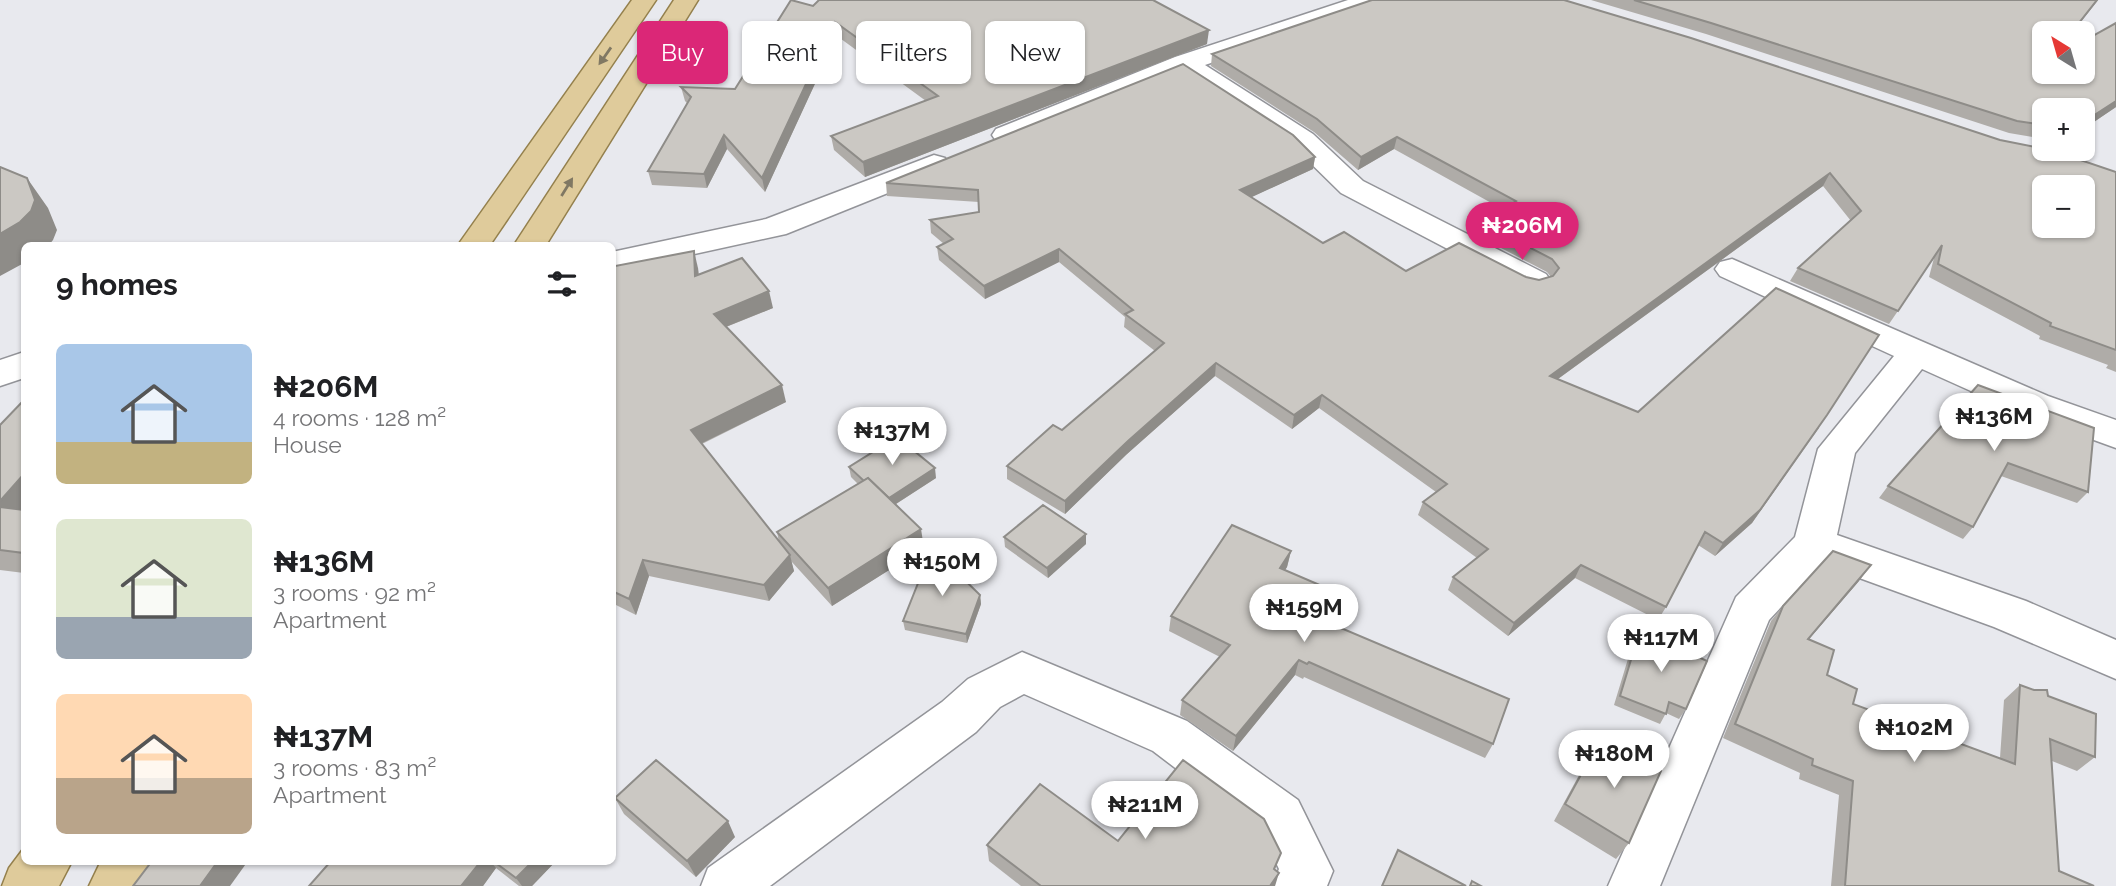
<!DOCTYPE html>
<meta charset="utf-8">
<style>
body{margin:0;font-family:Raleway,sans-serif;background:#f6f6f6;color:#202124;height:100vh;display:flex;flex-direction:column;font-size:26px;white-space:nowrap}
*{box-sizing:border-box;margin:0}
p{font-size:23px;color:#757577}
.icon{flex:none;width:38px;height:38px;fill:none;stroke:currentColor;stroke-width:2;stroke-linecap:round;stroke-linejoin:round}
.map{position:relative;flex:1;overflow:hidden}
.panel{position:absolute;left:21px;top:242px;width:595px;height:623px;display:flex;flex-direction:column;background:#fff;border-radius:10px;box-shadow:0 2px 5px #0004}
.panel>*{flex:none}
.guide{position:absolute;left:637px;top:21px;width:665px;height:63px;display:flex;gap:14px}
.needle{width:46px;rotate:323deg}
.buttons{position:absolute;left:2032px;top:21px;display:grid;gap:14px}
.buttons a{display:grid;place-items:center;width:63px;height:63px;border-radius:10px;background:#fff;box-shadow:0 2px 5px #0004;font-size:35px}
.price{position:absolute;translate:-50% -60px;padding:0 16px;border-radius:24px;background:#fff;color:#222;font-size:23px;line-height:46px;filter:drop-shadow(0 2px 4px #0008)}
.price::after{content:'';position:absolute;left:50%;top:42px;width:21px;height:16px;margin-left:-10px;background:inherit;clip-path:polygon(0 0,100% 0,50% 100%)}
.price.on{background:#db2777;color:#fff}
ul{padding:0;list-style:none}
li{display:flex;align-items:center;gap:21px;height:175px;padding:0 35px}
li span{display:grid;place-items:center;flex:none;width:196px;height:140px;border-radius:10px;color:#555}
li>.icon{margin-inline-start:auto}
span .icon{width:84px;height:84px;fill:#fffc;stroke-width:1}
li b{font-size:30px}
h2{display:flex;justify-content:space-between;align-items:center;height:84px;padding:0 35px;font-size:30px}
.chip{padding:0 24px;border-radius:10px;background:#fff;box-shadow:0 2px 5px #0004;font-size:24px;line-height:63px}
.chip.on{background:#db2777;color:#fff}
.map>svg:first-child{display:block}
</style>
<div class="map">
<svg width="2116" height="886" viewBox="0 0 2116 886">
<rect width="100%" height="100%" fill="#e8e9ee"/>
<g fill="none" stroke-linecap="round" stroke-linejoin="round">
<defs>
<g id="minor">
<polygon points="1348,0 1384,0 1381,5 1205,65 1313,134 1363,181 1546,274 1551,281 1546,288 1534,291 1522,288 1341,193 1293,146 1182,73 1016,141 1006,144 996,141 992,135 996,129 1175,57"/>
<polygon points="934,155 945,158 949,164 945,170 786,234 612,272 612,252 766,219"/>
<polygon points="1732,259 2048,396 2116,420 2116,448 2022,414 1922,369 1855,453 1837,535 2026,601 2116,640 2116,679 1994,627 1821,564 1769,620 1660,886 1608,886 1736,597 1795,537 1818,449 1894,356 1720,276 1715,269 1720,262"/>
<polygon points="24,352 24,378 0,386 0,360"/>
<polygon points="1022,652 1187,721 1298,800 1333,871 1327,886 1272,886 1279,869 1262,834 1153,751 1024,694 1000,707 976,732 770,886 701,886 708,868 942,702 968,679"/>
</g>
<g id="major">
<polygon points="632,0 656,0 490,245 458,245"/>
<polygon points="674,0 698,0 546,245 514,245"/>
<polygon points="24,848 24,861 72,861 59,886 2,886 9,868"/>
<polygon points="101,861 157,861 145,886 89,886"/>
</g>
</defs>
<use href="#minor" stroke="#939499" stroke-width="3"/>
<use href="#major" stroke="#94804d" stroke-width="3"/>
<use href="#minor" fill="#fff" fill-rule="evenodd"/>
<use href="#major" fill="#dfcb9b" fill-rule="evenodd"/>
</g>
<g fill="#afaca8">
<polygon points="1591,0 2098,0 2044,33 2044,72 2116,23 2116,107 2082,130 2082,110 2044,110 2044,139 2009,133 1706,34"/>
<polygon points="813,6 1207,44 865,177 834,150 831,136 926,101 837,36 765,192 727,149 707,188 652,185 648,171 687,103 685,101 681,87 735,89"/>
<polygon points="1212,54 2000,140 2116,172 2116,372 2106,368 2108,365 2039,339 2040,336 1929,277 1934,258 1889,324 1790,281 1798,268 1851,221 1823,186 1558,379 1638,412 1819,428 1752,523 1715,556 1698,545 1666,607 1658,620 1575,578 1508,636 1448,590 1453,577 1477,558 1418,515 1423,502 1436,492 1319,408 1292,429 1215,376 1127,454 1065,514 1007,479 1007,466 1062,430 1155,351 1124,327 1125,317 1059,262 985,299 939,260 937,247 944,244 931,233 930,220 979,212 979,202 887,196 886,183 1315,157 1313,169 1251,197 1323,243 1406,271 1526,277 1539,280 1551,277 1547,272 1480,237 1484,224 1504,210 1394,149 1358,170 1314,132 1211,66"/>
<polygon points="698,268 699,274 773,308 726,327 786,402 702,444 779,542 777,532 858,484 851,477 849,467 936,478 896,504 924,548 832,606 791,561 794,571 769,601 649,576 636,615 612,603 612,359"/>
<polygon points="24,400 24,573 0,570 0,425"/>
<polygon points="2094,428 2088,492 2077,503 2001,476 1973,527 1963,539 1879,498 1888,486"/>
<polygon points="1086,534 1086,544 1048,578 1005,547 1004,537"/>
<polygon points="1291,551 1287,567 1285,570 1339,611 1332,625 1493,744 1485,758 1304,677 1303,679 1295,675 1233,751 1180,715 1182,700 1220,657 1169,631 1171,616"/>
<polygon points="1859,581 1809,639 1827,675 1853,704 2000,758 2004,700 2020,685 2048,696 2095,757 2077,771 2052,761 2059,871 2094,886 1831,886 1839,795 1799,779 1800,773 1723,738 1771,621 1783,606"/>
<polygon points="980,595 981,604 967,643 905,630 903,621"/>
<polygon points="1640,630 1686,709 1679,719 1666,713 1660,724 1614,705 1634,639"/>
<polygon points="1601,738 1629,843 1616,859 1554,821 1590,755"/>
<polygon points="615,798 735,837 696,877 624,814"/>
<polygon points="987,845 1276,870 1275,886 1021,886 989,861"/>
<polygon points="330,861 556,861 532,886 519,886 496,868 483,886 309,886"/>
</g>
<g fill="#8e8c88">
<polygon points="2097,0 2098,0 2072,33 2071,33"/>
<polygon points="835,22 837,36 765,192 762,178"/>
<polygon points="1209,30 1207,44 865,177 863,162"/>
<polygon points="2116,101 2116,107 2082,130 2082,123"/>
<polygon points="724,135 727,149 707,188 704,174"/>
<polygon points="1397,137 1394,149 1358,170 1361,157"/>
<polygon points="1315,157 1313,169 1239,203 1240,190"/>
<polygon points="1830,173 1823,186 1544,389 1550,376"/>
<polygon points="27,178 48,208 57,230 53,240 49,245 24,245 24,263 0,276 0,234"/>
<polygon points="1059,249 1059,262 985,299 984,286"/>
<polygon points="694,251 698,268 699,292 695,276"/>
<polygon points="769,291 773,308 718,330 714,314"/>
<polygon points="1216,363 1215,376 1127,454 1065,514 1065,501 1128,441"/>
<polygon points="782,385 786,402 696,446 691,430"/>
<polygon points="1322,395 1319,408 1292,429 1294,415"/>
<polygon points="1827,415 1752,523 1715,556 1723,543"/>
<polygon points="935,468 936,478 888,509 886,499"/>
<polygon points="24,474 24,520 0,511 0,501"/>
<polygon points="921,529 924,548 832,606 828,588"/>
<polygon points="1086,534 1086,544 1048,578 1047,568"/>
<polygon points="1291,551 1287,567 1277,583 1280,568"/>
<polygon points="790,555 794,571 769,601 764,585"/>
<polygon points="643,560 649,576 636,615 629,599"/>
<polygon points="1581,565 1575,578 1508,636 1514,623"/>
<polygon points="1871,565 1859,581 1796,654 1808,639"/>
<polygon points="980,595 981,604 967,643 966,634"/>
<polygon points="1343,595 1339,611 1324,639 1329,623"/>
<polygon points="1299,660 1295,675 1233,751 1236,736"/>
<polygon points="728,821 735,837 696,877 687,861"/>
<polygon points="218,861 248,861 230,886 200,886"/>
<polygon points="481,861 490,861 496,868 483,886 461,886"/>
<polygon points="533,861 556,861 532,886 522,886 516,878"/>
<polygon points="1279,873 1275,886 1270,886"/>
</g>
<g fill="#cbc8c3" stroke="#8e8c88" stroke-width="2" fill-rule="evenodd">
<polygon points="791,0 813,6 819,0 1153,0 1209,30 863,162 831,136 938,96 835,22 762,178 724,135 704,174 648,171 691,97 681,87 735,89"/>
<path d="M1372 0H1564L1691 38 2000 140 2051 150 2116 172V350L2050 326 2051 323 1938 264 1942 245 1898 311 1798 268 1861 211 1830 173 1550 376 1638 412 1776 288 1879 335 1827 415 1760 510 1723 543 1705 532 1666 607 1581 565 1514 623 1453 577 1488 549 1423 502 1447 484 1322 395 1294 415 1216 363 1128 441 1065 501 1007 466 1053 425 1062 430 1164 343 1125 314 1133 310 1059 249 984 286 937 247 953 239 930 220 979 212 978 190 886 183 1183 64 1293 135 1315 157 1240 190 1323 243 1344 232 1406 271 1459 243 1526 277 1539 280 1553 276 1559 268 1552 259 1484 224 1516 201 1397 137 1361 157 1317 119 1212 54ZM2044 187H2082V226H2044Z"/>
<polygon points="1634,0 2097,0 2071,33 2044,33 2044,72 2082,72 2082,42 2116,23 2116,101 2082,123 2082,110 2044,110 2044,125 2017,121 1711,23"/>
<polygon points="0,167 27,178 35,200 31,211 20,222 0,234"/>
<polygon points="694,251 695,276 742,258 769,291 714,314 782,385 691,430 790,555 764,585 643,560 629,599 612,591 612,359 615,266"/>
<polygon points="1978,385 2094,428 2088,492 2008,463 1973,527 1888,486"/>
<polygon points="24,400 24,474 0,501 0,425"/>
<polygon points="897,437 935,468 889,498 868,478 864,481 849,467"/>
<polygon points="868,478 921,529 828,588 777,532"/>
<polygon points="1043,505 1086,534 1047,568 1004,537"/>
<polygon points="0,507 24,510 24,553 0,550"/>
<polygon points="1232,525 1291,551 1280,568 1343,595 1329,623 1509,699 1493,744 1309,662 1307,664 1299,660 1236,736 1182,700 1230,645 1171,616"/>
<polygon points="932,548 980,595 966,634 903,621"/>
<polygon points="1833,551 1871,565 1808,639 1834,650 1827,675 1857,689 1853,704 2015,764 2020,685 2034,690 2047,690 2048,696 2096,714 2095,757 2050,739 2059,871 2094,886 1845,886 1853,781 1812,765 1813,759 1735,724 1783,606"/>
<polygon points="1640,630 1707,661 1686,709 1669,702 1666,714 1620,696"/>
<polygon points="1601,738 1661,771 1629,843 1565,804"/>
<polygon points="656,760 728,821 687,861 615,798"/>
<polygon points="1183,760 1264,819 1281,853 1274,869 1279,873 1270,886 1041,886 987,845 1040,784 1118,841"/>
<polygon points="1398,850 1466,886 1382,886"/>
<polygon points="152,861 218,861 200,886 133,886"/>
<polygon points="331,861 481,861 461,886 309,886"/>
<polygon points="493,861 533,861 516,878"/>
<polygon points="1472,881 1481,886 1470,886"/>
</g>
<defs><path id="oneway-solid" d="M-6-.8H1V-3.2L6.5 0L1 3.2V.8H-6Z" transform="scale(1.75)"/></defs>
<g fill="#807863">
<use href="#oneway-solid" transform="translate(605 56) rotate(125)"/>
<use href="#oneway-solid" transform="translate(567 187) rotate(-58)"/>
</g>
</svg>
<div class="buttons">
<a><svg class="needle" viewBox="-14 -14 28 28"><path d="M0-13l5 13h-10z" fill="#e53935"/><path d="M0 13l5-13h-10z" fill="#757577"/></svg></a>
<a>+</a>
<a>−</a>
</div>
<b class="price on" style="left:1522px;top:262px">₦206M</b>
<b class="price" style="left:1994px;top:453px">₦136M</b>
<b class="price" style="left:892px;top:467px">₦137M</b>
<b class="price" style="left:942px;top:598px">₦150M</b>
<b class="price" style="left:1304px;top:644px">₦159M</b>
<b class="price" style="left:1661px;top:674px">₦117M</b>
<b class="price" style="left:1914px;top:764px">₦102M</b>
<b class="price" style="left:1614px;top:790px">₦180M</b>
<b class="price" style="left:1145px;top:841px">₦211M</b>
<div class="guide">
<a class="chip on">Buy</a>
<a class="chip">Rent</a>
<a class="chip">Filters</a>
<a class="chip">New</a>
</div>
<section class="panel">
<h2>9 homes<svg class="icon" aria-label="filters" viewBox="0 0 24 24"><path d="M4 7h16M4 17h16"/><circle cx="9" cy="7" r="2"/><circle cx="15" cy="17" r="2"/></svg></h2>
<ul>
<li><span style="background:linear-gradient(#a9c7e8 70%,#c2b280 0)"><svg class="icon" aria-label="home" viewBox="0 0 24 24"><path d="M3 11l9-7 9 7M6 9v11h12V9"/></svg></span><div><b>₦206M</b><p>4 rooms · 128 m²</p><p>House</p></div></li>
<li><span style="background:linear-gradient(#dfe7d0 70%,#9aa5b1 0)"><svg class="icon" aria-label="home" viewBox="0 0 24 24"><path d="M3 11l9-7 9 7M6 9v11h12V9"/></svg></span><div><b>₦136M</b><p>3 rooms · 92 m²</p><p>Apartment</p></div></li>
<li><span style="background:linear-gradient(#ffd9b3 60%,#b9a48a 0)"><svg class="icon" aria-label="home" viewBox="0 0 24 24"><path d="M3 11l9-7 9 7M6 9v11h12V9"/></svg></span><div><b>₦137M</b><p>3 rooms · 83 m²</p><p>Apartment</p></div></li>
</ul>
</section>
</div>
